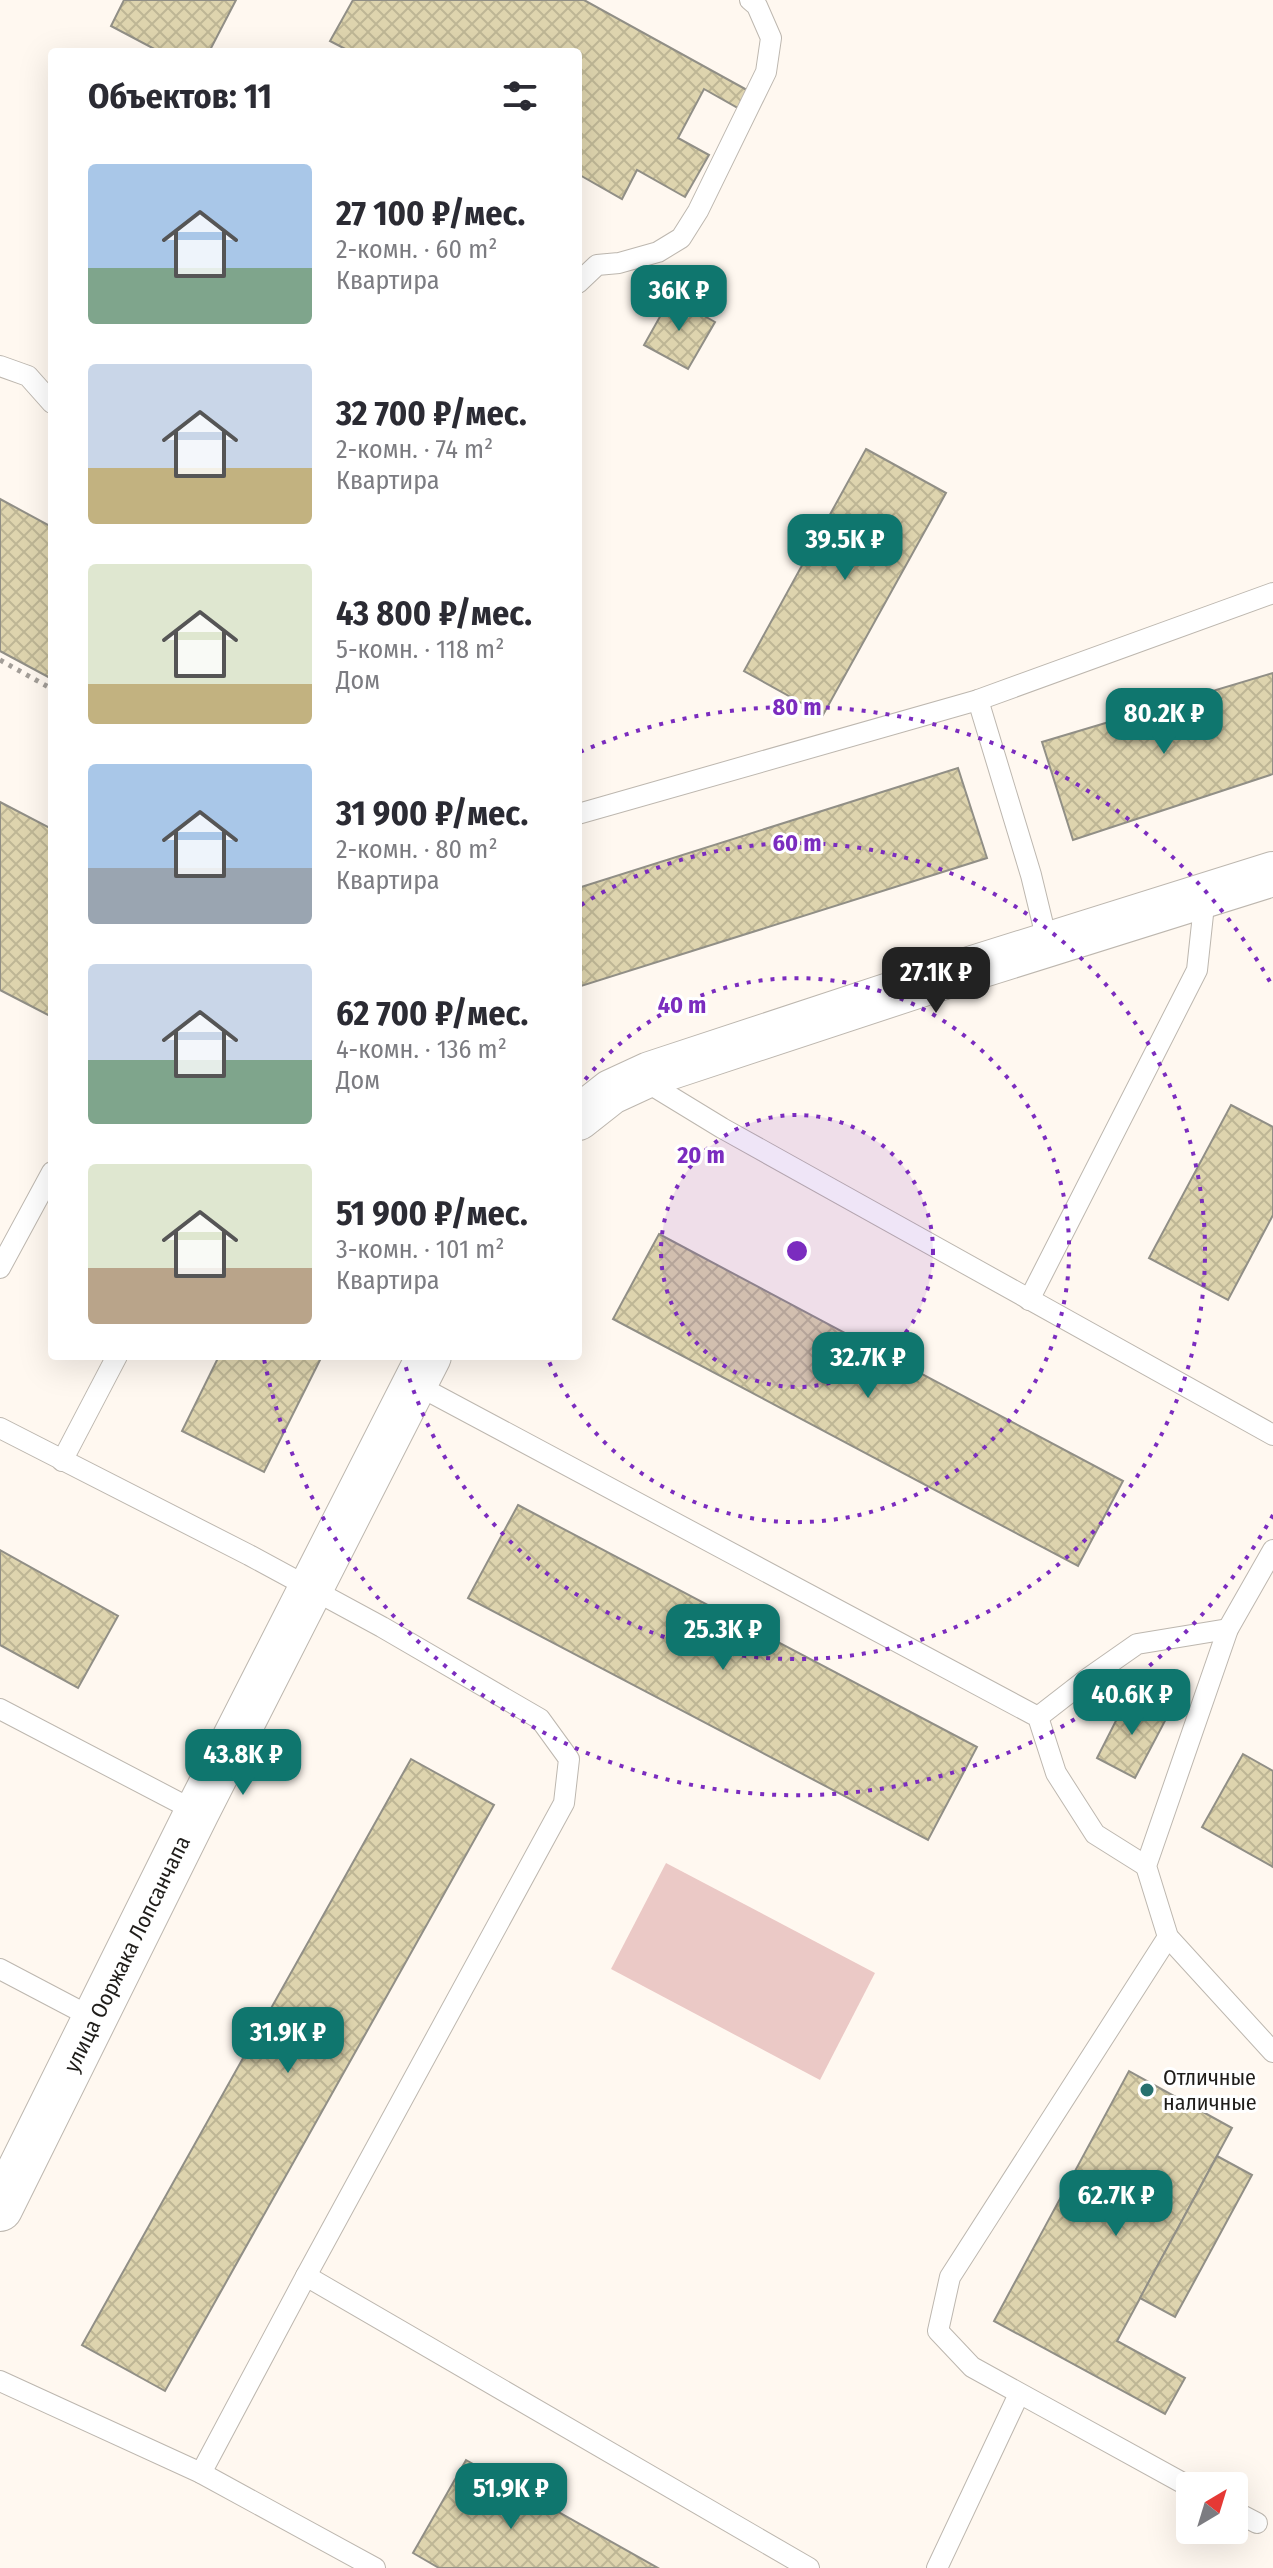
<!DOCTYPE html>
<html lang="ru">
<meta charset="utf-8">
<style>
body{margin:0;font-family:"Fira Sans Condensed",sans-serif;background:#f2f2f3;color:#2b2b33;height:100vh;display:flex;flex-direction:column;font-size:30px;white-space:nowrap}
*{box-sizing:border-box;margin:0}
p{font-size:26px;color:#7c7c81}
.icon{flex:none;width:44px;height:44px;fill:none;stroke:currentColor;stroke-width:2;stroke-linecap:round;stroke-linejoin:round}
.map{position:relative;flex:1;overflow:hidden}
.side{position:absolute;left:48px;top:48px;width:534px;height:1312px;display:flex;flex-direction:column;background:#fff;border-radius:8px;box-shadow:0 8px 32px #0002}
.side>*{flex:none}
.needle{width:52px;rotate:38deg}
.buttons{position:absolute;left:1176px;top:2472px;display:grid;gap:16px}
.buttons a{display:grid;place-items:center;width:72px;height:72px;border-radius:8px;background:#fff;box-shadow:0 8px 32px #0002;font-size:40px}
.price{position:absolute;translate:-50% -68px;padding:0 18px;border-radius:16px;background:#0f766e;color:#fff;font-size:26px;line-height:52px;filter:drop-shadow(0 2px 4px #0008)}
.price::after{content:'';position:absolute;left:50%;top:48px;width:24px;height:18px;margin-left:-12px;background:inherit;clip-path:polygon(0 0,100% 0,50% 100%)}
.price.current{background:#222;color:#fff}
ul{padding:0;list-style:none}
li{display:flex;align-items:center;gap:24px;height:200px;padding:0 40px}
li span{display:grid;place-items:center;flex:none;width:224px;height:160px;border-radius:8px;color:#555}
li>.icon{margin-inline-start:auto}
span .icon{width:96px;height:96px;fill:#fffc;stroke-width:1}
li b{font-size:34px}
h2{display:flex;justify-content:space-between;align-items:center;height:96px;padding:0 40px;font-size:34px}
.map>svg:first-child{display:block}
</style>
<div class="map">
<svg width="1273" height="2568" viewBox="0 0 1273 2568">
<defs>
<pattern id="building-cross-hatch" width="8" height="8" patternUnits="userSpaceOnUse" patternTransform="scale(2)"><rect width="8" height="8" fill="#ded4ae"/><path d="M0 0l8 8M0 8l8-8" fill="none" stroke="#beb695"/></pattern>
</defs>
<rect width="100%" height="100%" fill="#fff8f0"/>
<polygon fill="#ebc9c6" points="666,1863 875,1973 820,2080 611,1969"/>
<g fill="url(#building-cross-hatch)" stroke="#918f86" stroke-width="2">
<polygon points="124,0 236,0 209,52 160,52 111,26"/>
<polygon points="353,0 584,0 747,90 738,108 704,89 678,138 709,155 685,197 637,170 622,199 578,174 578,52 351,52 330,41"/>
<polygon points="671,297 715,322 688,369 644,345"/>
<polygon points="866,449 946,493 823,715 744,671"/>
<polygon points="0,499 52,527 52,679 0,651"/>
<polygon points="1273,673 1273,774 1073,840 1042,742"/>
<polygon points="958,768 987,858 578,987 578,888"/>
<polygon points="0,802 52,829 52,1017 0,990"/>
<polygon points="1231,1105 1273,1127 1273,1215 1228,1300 1149,1258"/>
<polygon points="659,1234 1123,1481 1078,1566 613,1319"/>
<polygon points="219,1356 322,1356 264,1472 182,1431"/>
<polygon points="518,1505 977,1747 928,1840 468,1598"/>
<polygon points="0,1550 118,1616 78,1688 0,1645"/>
<polygon points="1128,1697 1167,1717 1135,1778 1097,1758"/>
<polygon points="1243,1754 1273,1771 1273,1867 1202,1827"/>
<polygon points="411,1759 494,1805 165,2391 82,2345"/>
<polygon points="1129,2071 1232,2128 1117,2341 1185,2378 1165,2414 994,2321"/>
<polygon points="1217,2156 1252,2175 1175,2317 1140,2298"/>
<polygon points="466,2460 658,2568 439,2568 413,2553"/>
</g>
<g fill="none" stroke-linecap="round" stroke-linejoin="round">
<defs>
<g id="lane">
<polyline points="578,283 597,265 619,263 658,252 681,238 698,211 766,72 771,38 757,6 750,0"/>
<polyline points="0,366 28,376 52,403"/>
<polyline points="978,700 1031,875 1048,945"/>
<polyline points="578,814 978,700 1273,593"/>
<polyline points="640,1078 722,1128 1273,1435"/>
<polyline points="0,1268 52,1172"/>
<polyline points="1029,1300 1197,970 1205,896"/>
<polyline points="415,1384 1038,1717 1056,1773 1095,1834 1146,1866"/>
<polyline points="0,1428 249,1555 382,1627 540,1719 569,1759 564,1803 306,2276 201,2473 0,2381"/>
<polyline points="62,1461 117,1356"/>
<polyline points="1273,1550 1228,1629 1146,1866 1168,1937 1273,2052"/>
<polyline points="0,1709 197,1812"/>
<polyline points="1038,1717 1087,1679 1137,1644 1228,1629"/>
<polyline points="1168,1937 950,2277 938,2331 972,2367 1190,2487"/>
<polyline points="0,1969 95,2019"/>
<polyline points="306,2276 809,2568"/>
<polyline points="201,2473 375,2568"/>
<polyline points="1234,2511 1257,2523"/>
<polyline points="937,2568 1019,2394"/>
</g>
<g id="secondary">
<polyline points="578,1118 611,1092 650,1074 938,979 1273,874"/>
<polyline points="0,2209 197,1812 429,1356"/>
</g>
</defs>
<use href="#lane" stroke="#bdb7af" stroke-width="22"/>
<use href="#secondary" stroke="#bdb7af" stroke-width="46"/>
<polyline stroke="#a39e98" stroke-width="5" stroke-dasharray="4 6" stroke-linecap="butt" points="0,660 52,689"/>
<use href="#lane" stroke="#fff" stroke-width="20"/>
<use href="#secondary" stroke="#fff" stroke-width="44"/>
</g>
<circle cx="797" cy="1251" r="136" fill="#7b2cbf" fill-opacity=".12"/>
<g fill="none" stroke="#7b2cbf" stroke-width="4" stroke-dasharray="4 8">
<circle cx="797" cy="1251" r="136"/>
<path d="M578 1089A272 272 0 1 1 547 1357"/>
<path d="M581 905A408 408 0 1 1 403 1357"/>
<path d="M1273 1515A544 544 0 0 1 264 1359M580 752A544 544 0 0 1 1273 987"/>
</g>
<circle fill="#27716e" stroke="#fff" stroke-width="3" cx="1147" cy="2090" r="8"/>
<g text-anchor="middle" dominant-baseline="central" stroke-width="6" stroke-linejoin="round" paint-order="stroke">
<g font-size="22" fill="#1f1d1a" stroke="#fff">
<text transform="translate(127 1954) rotate(-64)">улица Ооржака Лопсанчапа</text>
</g>
<g font-size="22" fill="#1f1d1a" stroke="#fff" text-anchor="start">
<text x="1163" y="2077">Отличные<tspan x="1163" dy="25">наличные</tspan></text>
</g>
</g>
<circle cx="797" cy="1251" r="12" fill="#7b2cbf" stroke="#fff" stroke-width="4"/>
<g font-size="24" text-anchor="middle" font-weight="bold" fill="#7b2cbf" stroke="#fff" stroke-width="6" stroke-linejoin="round" paint-order="stroke">
<text x="797" y="715">80 m</text>
<text x="797" y="851">60 m</text>
<text x="682" y="1013">40 m</text>
<text x="701" y="1163">20 m</text>
</g>
</svg>
<div class="buttons">
<a><svg class="needle" viewBox="-14 -14 28 28"><path d="M0-13l5 13h-10z" fill="#e53935"/><path d="M0 13l5-13h-10z" fill="#7c7c81"/></svg></a>
</div>
<b class="price" style="left:679px;top:333px">36K ₽</b>
<b class="price" style="left:845px;top:582px">39.5K ₽</b>
<b class="price" style="left:1164px;top:756px">80.2K ₽</b>
<b class="price current" style="left:936px;top:1015px">27.1K ₽</b>
<b class="price" style="left:868px;top:1400px">32.7K ₽</b>
<b class="price" style="left:723px;top:1672px">25.3K ₽</b>
<b class="price" style="left:1132px;top:1737px">40.6K ₽</b>
<b class="price" style="left:243px;top:1797px">43.8K ₽</b>
<b class="price" style="left:288px;top:2075px">31.9K ₽</b>
<b class="price" style="left:1116px;top:2238px">62.7K ₽</b>
<b class="price" style="left:511px;top:2531px">51.9K ₽</b>
<section class="side">
<h2>Объектов: 11<svg class="icon" aria-label="filters" viewBox="0 0 24 24"><path d="M4 7h16M4 17h16"/><circle cx="9" cy="7" r="2"/><circle cx="15" cy="17" r="2"/></svg></h2>
<ul>
<li><span style="background:linear-gradient(#a9c7e8 65%,#7fa58c 0)"><svg class="icon" aria-label="home" viewBox="0 0 24 24"><path d="M3 11l9-7 9 7M6 9v11h12V9"/></svg></span><div><b>27 100 ₽/мес.</b><p>2-комн. · 60 m²</p><p>Квартира</p></div></li>
<li><span style="background:linear-gradient(#c9d6e8 65%,#c2b280 0)"><svg class="icon" aria-label="home" viewBox="0 0 24 24"><path d="M3 11l9-7 9 7M6 9v11h12V9"/></svg></span><div><b>32 700 ₽/мес.</b><p>2-комн. · 74 m²</p><p>Квартира</p></div></li>
<li><span style="background:linear-gradient(#dfe7d0 75%,#c2b280 0)"><svg class="icon" aria-label="home" viewBox="0 0 24 24"><path d="M3 11l9-7 9 7M6 9v11h12V9"/></svg></span><div><b>43 800 ₽/мес.</b><p>5-комн. · 118 m²</p><p>Дом</p></div></li>
<li><span style="background:linear-gradient(#a9c7e8 65%,#9aa5b1 0)"><svg class="icon" aria-label="home" viewBox="0 0 24 24"><path d="M3 11l9-7 9 7M6 9v11h12V9"/></svg></span><div><b>31 900 ₽/мес.</b><p>2-комн. · 80 m²</p><p>Квартира</p></div></li>
<li><span style="background:linear-gradient(#c9d6e8 60%,#7fa58c 0)"><svg class="icon" aria-label="home" viewBox="0 0 24 24"><path d="M3 11l9-7 9 7M6 9v11h12V9"/></svg></span><div><b>62 700 ₽/мес.</b><p>4-комн. · 136 m²</p><p>Дом</p></div></li>
<li><span style="background:linear-gradient(#dfe7d0 65%,#b9a48a 0)"><svg class="icon" aria-label="home" viewBox="0 0 24 24"><path d="M3 11l9-7 9 7M6 9v11h12V9"/></svg></span><div><b>51 900 ₽/мес.</b><p>3-комн. · 101 m²</p><p>Квартира</p></div></li>
</ul>
</section>
</div>
